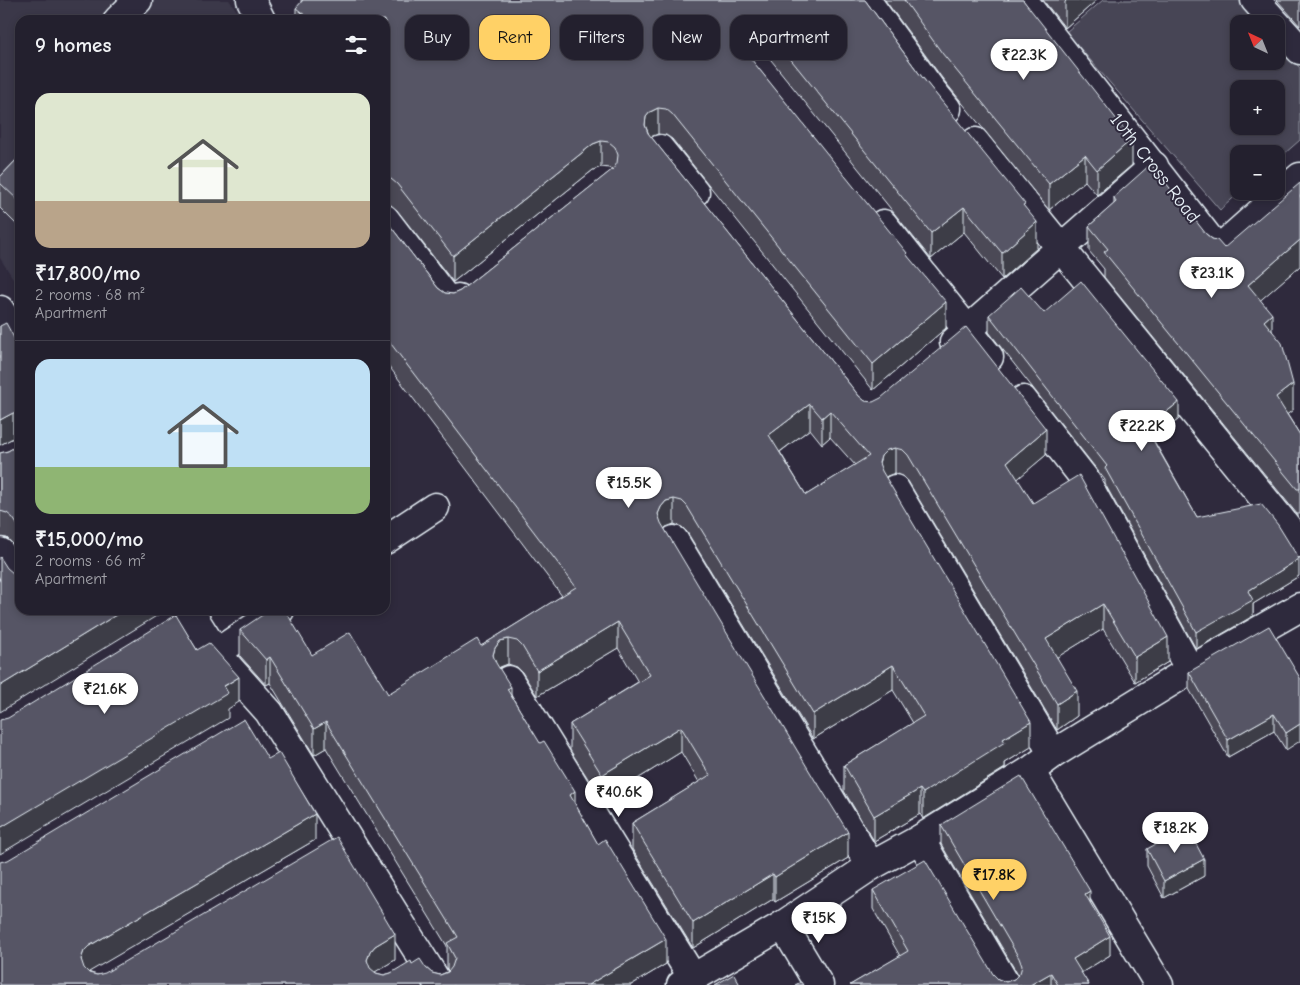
<!DOCTYPE html>
<meta charset="utf-8">
<style>
body{margin:0;font-family:"Comic Neue",sans-serif;background:#2f2d3a;color:#f1f3f6;height:100vh;display:flex;flex-direction:column;font-size:19px;white-space:nowrap}
*{box-sizing:border-box;margin:0}
p{font-size:16px;color:#a3a3aa}
.icon{flex:none;width:28px;height:28px;fill:none;stroke:currentColor;stroke-width:2;stroke-linecap:round;stroke-linejoin:round}
.map{position:relative;flex:1;overflow:hidden}
.drawer{position:absolute;left:15px;top:15px;width:375px;height:600px;display:flex;flex-direction:column;background:#23202e;border-radius:15px;box-shadow:0 2px 8px #0003,0 0 0 1px #403e4a}
.drawer>*{flex:none}
.top-card{position:absolute;left:405px;top:15px;width:475px;height:45px;display:flex;gap:10px}
.needle{width:32px;rotate:317deg}
.fabs{position:absolute;left:1230px;top:15px;display:grid;gap:10px}
.fabs a{display:grid;place-items:center;width:55px;height:55px;border-radius:10px;background:#23202e;box-shadow:0 2px 8px #0003,0 0 0 1px #403e4a;font-size:25px}
.price{position:absolute;translate:-50% -42px;padding:0 11px;border-radius:18px;background:#fff;color:#222;font-size:16px;line-height:32px;filter:drop-shadow(0 1px 2px #0008)}
.price::after{content:'';position:absolute;left:50%;top:30px;width:15px;height:11px;margin-left:-8px;background:inherit;clip-path:polygon(0 0,100% 0,50% 100%)}
.price.current{background:#ffd166;color:#111}
ul{padding:0;list-style:none}
li{display:grid;align-content:center;gap:10px;height:265px;padding:0 20px}
li+li{border-top:1px solid #403e4a}
li span{display:grid;place-items:center;height:155px;border-radius:15px;color:#555}
li>.icon{margin-inline-start:auto}
span .icon{width:90px;height:90px;fill:#fffc;stroke-width:1}
li b{font-size:21px}
h2{display:flex;justify-content:space-between;align-items:center;height:60px;padding:0 20px;font-size:21px}
.pill{padding:0 18px;border-radius:15px;background:#23202e;box-shadow:0 2px 8px #0003,0 0 0 1px #403e4a;font-size:18px;line-height:45px}
.pill.current{background:#ffd166;color:#111}
.map>svg:first-child{display:block}
</style>
<div class="map">
<svg width="1300" height="985" viewBox="0 0 1300 985">
<rect width="100%" height="100%" fill="#2f2a3d"/>
<filter id="ink" filterUnits="userSpaceOnUse"><feTurbulence type="fractalNoise" baseFrequency=".02" numOctaves="2"/><feDisplacementMap in="SourceGraphic" scale="10" xChannelSelector="R" yChannelSelector="G"/><feConvolveMatrix kernelMatrix="1 2 1 2 8 2 1 2 1" color-interpolation-filters="sRGB"/></filter>
<g filter="url(#ink)">
<polygon fill="#3b3749" points="0,0 229,0 244,20 20,20 20,289 0,258"/>
<path fill="#464455" stroke="#979aa6" fill-rule="evenodd" d="M1103 0H1241L1262 24H1239V61H1276V41L1300 68V140L1276 161V154H1239V191H1241L1220 210 1066 32ZM1239 89H1276V126H1239Z"/>
<g fill="none" stroke-linecap="round" stroke-linejoin="round">
<defs>
<g id="minor">
<polyline points="251,0 261,20"/>
<polyline points="866,0 930,88 947,109"/>
<polyline points="1023,0 1218,250 1300,177"/>
<polyline points="1255,0 1300,50"/>
<polyline points="118,20 138,0"/>
<polyline points="975,142 1300,543"/>
<polyline points="660,149 695,192"/>
<polyline points="385,219 450,304 458,298"/>
<polyline points="883,224 989,357"/>
<polyline points="0,310 20,341"/>
<polyline points="954,342 1154,166"/>
<polyline points="1023,400 1084,478 1190,670"/>
<polyline points="895,489 1053,754"/>
<polyline points="385,540 435,507"/>
<polyline points="674,540 871,866"/>
<polyline points="0,552 20,585"/>
<polyline points="189,610 216,653 269,712 439,985"/>
<polyline points="216,653 280,610"/>
<polyline points="509,680 693,978"/>
<polyline points="1030,771 1159,985"/>
<polyline points="920,839 1006,985"/>
<polyline points="783,925 819,985"/>
<polyline points="681,985 783,925 871,866 920,839 1030,771 1053,754 1190,670 1300,607"/>
</g>
</defs>
<use href="#minor" stroke="#e8f1f8" stroke-width="31"/>
<use href="#minor" stroke="#2f2a3d" stroke-width="28"/>
</g>
<g fill="#4b4957" stroke="#e8f1f8" fill-rule="evenodd">
<path d="M301 0H865L918 72 1025 208 1037 248 1002 279 964 232 931 259 763 50 756 45H749L742 48 907 255 946 328 873 390 672 139 666 135 658 134 651 137 859 396 865 401 1046 455 1017 479 1033 503 1168 662 1135 682 1103 629 1057 657 1077 716 1057 730 908 481 903 476 895 473 887 476 885 477 1031 747 1005 763V768L923 819 920 814 874 841 844 791V765L913 723 893 690 813 739 687 532 682 527 674 524 666 527 664 528 848 858 775 902 773 899 693 948 632 849V823L699 782 681 752 602 801 570 750V724L638 682 618 648 537 696 522 672 517 667 508 664 500 667 499 668 511 695 575 804 666 964 631 985H0L315 840 88 972 97 975 395 960 374 972 376 973 384 975 391 973 412 964 426 968 432 973 440 975 449 971 447 969V946L326 748 314 755 270 683 266 685 240 656V630L312 655 388 694 481 646 562 596 385 361V219L438 288 445 293 453 294 460 291 612 170 609 168 601 167 593 170 453 282 397 210 391 205 385 204V20H296V8L301 3ZM810 429 822 444 830 437 855 465 806 495 780 452Z"/>
<polygon points="885,0 1023,0 1132,165 1097,195 1085,181 1049,210 942,78"/>
<polygon points="1043,0 1097,0 1065,28"/>
<polygon points="1277,0 1300,0 1300,26"/>
<polygon points="20,156 20,228 0,208 0,177"/>
<polygon points="1114,197 1206,234 1224,248 1300,266 1260,300 1272,331 1293,410 1287,414 1300,435 1300,514 1297,514 1104,277 1104,269 1089,251 1089,226 1114,204"/>
<polygon points="1044,313 1179,419 1153,439 1197,517 1299,576 1253,604 1253,616 1196,649 1105,484 1105,480 989,332 989,315"/>
<polygon points="0,326 20,349 20,437 13,438 0,445"/>
<polygon points="20,444 20,555 13,544 7,538 0,537 0,453 8,451"/>
<polygon points="1189,672 1300,678 1286,750 1274,731 1228,757 1189,689"/>
<polygon points="941,825 1090,902 1110,955 1081,973 1089,985 850,985 900,956 873,909 873,890 993,974 998,979 1006,982 1014,979 1018,975 941,844"/>
<polygon points="1147,849 1204,876 1164,898 1147,866"/>
</g>
<g fill="#3d3c47" stroke="#e8f1f8">
<polygon points="1067,0 1097,0 1065,28 1065,2"/>
<polygon points="749,19 749,45 742,48 736,55 736,29 742,22"/>
<polygon points="658,108 658,134 650,137 645,125 646,117 650,112"/>
<polygon points="1132,139 1132,165 1097,195 1097,170"/>
<polygon points="601,141 601,167 593,170 453,282 453,256 593,144"/>
<polygon points="1085,155 1085,181 1049,210 1049,184"/>
<polygon points="964,207 964,232 931,259 931,233"/>
<polygon points="1037,222 1037,248 1002,279 1002,253"/>
<polygon points="1300,240 1300,266 1248,311 1248,285"/>
<polygon points="946,302 946,328 873,390 873,364"/>
<polygon points="1272,314 1272,340 1264,321"/>
<polygon points="1293,384 1293,410 1276,423 1276,397"/>
<polygon points="1179,402 1179,419 1146,444 1146,428"/>
<polygon points="810,404 810,429 769,460 769,435"/>
<polygon points="830,411 830,437 822,444 822,418"/>
<polygon points="13,413 13,438 0,445 0,420"/>
<polygon points="1046,429 1046,455 1007,488 1007,462"/>
<polygon points="895,448 895,473 887,476 881,482 879,463 881,456 887,450"/>
<polygon points="674,499 674,524 666,527 661,532 658,514 661,507 666,501"/>
<polygon points="1299,559 1299,576 1253,604 1253,616 1196,649 1196,632 1248,591"/>
<polygon points="1103,604 1103,629 1046,664 1046,639"/>
<polygon points="124,610 158,610 158,615 0,712 0,686"/>
<polygon points="618,622 618,648 537,696 537,671"/>
<polygon points="1168,637 1168,662 1135,682 1135,657"/>
<polygon points="508,639 508,664 500,667 495,673 493,655 495,648 500,641"/>
<polygon points="270,657 270,683 266,685 266,660"/>
<polygon points="893,665 893,690 813,739 813,714"/>
<polygon points="239,677 239,702 228,709 228,718 0,854 0,828"/>
<polygon points="511,687 511,713 507,689"/>
<polygon points="1077,691 1077,716 1057,730 1057,704"/>
<polygon points="1274,714 1274,731 1228,757 1228,740"/>
<polygon points="326,722 326,748 314,755 314,729"/>
<polygon points="1031,722 1031,747 1005,763 1005,768 923,819 923,793 1003,739"/>
<polygon points="1300,724 1300,741 1286,750 1286,733"/>
<polygon points="681,727 681,752 602,801 602,775"/>
<polygon points="920,789 920,814 874,841 874,816"/>
<polygon points="575,791 575,817 570,795"/>
<polygon points="315,814 315,840 89,972 84,977 81,959 84,951 89,946"/>
<polygon points="848,832 848,858 775,902 775,877"/>
<polygon points="1204,859 1204,876 1164,898 1164,881"/>
<polygon points="773,874 773,899 693,948 693,923"/>
<polygon points="1090,891 1090,910 1085,894"/>
<polygon points="395,934 395,960 375,972 370,977 367,960 370,952 375,946"/>
<polygon points="1110,936 1110,955 1073,978 1073,959"/>
<polygon points="666,939 666,964 631,985 588,985"/>
<polygon points="1051,973 1051,985 1030,985"/>
</g>
<g fill="#575565" stroke="#e8f1f8" fill-rule="evenodd">
<path d="M303 0H865L918 72 1025 204 1023 205 1037 222 1002 253 964 207 931 233 763 25 756 20 749 19 742 22 736 29V37L739 44 907 253 906 254 946 302 873 364 672 114 666 109 658 108 650 112 646 117 645 125 648 133 859 396 865 401 873 402 881 398 966 327 1046 429 1007 462 1033 503 1079 475 1168 637 1135 657 1103 604 1046 639 1077 691 1057 704 908 455 903 450 895 448 887 450 881 456 879 463 882 471 1031 722 1003 739 1005 742 923 793 920 789 874 816 844 765 924 716 893 665 813 714 687 506 682 501 674 499 666 501 661 507 658 514 661 523 816 782H817L848 832 775 877 773 874 693 923 632 823 710 775 681 727 602 775 570 724 650 675 618 622 537 671 522 646 517 641 508 639 500 641 495 648 493 655 496 663 511 687 507 689 540 743 544 741 575 791 570 795 598 844 605 839 666 939 588 985H0V862L8 860 244 719 268 759 279 753 315 814 89 946 84 951 81 959 84 968 89 973 97 975 105 973 337 837 395 934 375 946 370 952 367 960 370 968 376 973 384 975 391 973 411 961 412 964 420 959 426 968 432 973 440 975 448 972 452 967 455 958 447 943 458 937 326 722 314 729 270 657 266 660 240 630 270 610H285L312 655 350 632 388 694 477 639 481 646 576 587 385 336V219L438 288 445 293 453 294 460 291 613 169 617 163 618 155 615 147 609 142 601 141 593 144 453 256 397 184 391 179 385 178V20H311L296 8ZM810 404 822 418 830 411 869 456 806 495 769 435Z"/>
<polygon points="904,0 1023,0 1132,139 1097,170 1085,155 1049,184 942,53"/>
<polygon points="20,156 20,202 0,183 0,177"/>
<polygon points="1151,164 1206,234 1212,239 1217,240 1224,248 1300,183 1300,240 1248,285 1272,314 1264,321 1282,343 1293,384 1276,397 1300,435 1300,489 1297,489 1104,252 1108,249 1089,226 1116,202 1114,197"/>
<polygon points="1081,281 1179,402 1146,428 1197,517 1261,504 1278,525 1299,559 1248,591 1253,600 1196,632 1105,468 1107,466 989,315 1021,287 1044,313"/>
<polygon points="6,323 20,349 20,412 13,413 0,420 0,326"/>
<polygon points="20,444 20,529 13,518 7,513 0,511 0,453 8,451"/>
<polygon points="0,557 7,568 13,573 20,575 20,610 124,610 0,686"/>
<polygon points="176,615 197,650 209,643 239,677 224,686 228,693 0,828 0,720 8,718"/>
<polygon points="1269,626 1300,678 1300,724 1286,733 1274,714 1228,740 1189,672"/>
<polygon points="1021,776 1090,891 1085,894 1110,936 1073,959 1089,985 1058,985 1051,973 1030,985 850,985 908,951 873,890 925,860 993,974 998,979 1006,982 1014,979 1020,973 1022,966 1019,958 941,825"/>
<polygon points="1187,827 1204,859 1164,881 1147,849"/>
<polygon points="734,974 740,985 715,985"/>
<polygon points="801,982 803,985 795,985"/>
</g>
</g>
<g text-anchor="middle" dominant-baseline="central" stroke-width="4" stroke-linejoin="round" paint-order="stroke">
<g font-size="19" fill="#e8f1f8" stroke="#2f2a3d">
<text transform="translate(1155 168) rotate(52)">10th Cross Road</text>
</g>
</g>
</svg>
<div class="fabs">
<a><svg class="needle" viewBox="-14 -14 28 28"><path d="M0-13l5 13h-10z" fill="#e53935"/><path d="M0 13l5-13h-10z" fill="#a3a3aa"/></svg></a>
<a>+</a>
<a>−</a>
</div>
<b class="price" style="left:1024px;top:81px">₹22.3K</b>
<b class="price" style="left:1212px;top:299px">₹23.1K</b>
<b class="price" style="left:1142px;top:452px">₹22.2K</b>
<b class="price" style="left:629px;top:509px">₹15.5K</b>
<b class="price" style="left:105px;top:715px">₹21.6K</b>
<b class="price" style="left:619px;top:818px">₹40.6K</b>
<b class="price" style="left:1175px;top:854px">₹18.2K</b>
<b class="price current" style="left:994px;top:901px">₹17.8K</b>
<b class="price" style="left:819px;top:944px">₹15K</b>
<div class="top-card">
<a class="pill">Buy</a>
<a class="pill current">Rent</a>
<a class="pill">Filters</a>
<a class="pill">New</a>
<a class="pill">Apartment</a>
</div>
<section class="drawer">
<h2>9 homes<svg class="icon" aria-label="filters" viewBox="0 0 24 24"><path d="M4 7h16M4 17h16"/><circle cx="9" cy="7" r="2"/><circle cx="15" cy="17" r="2"/></svg></h2>
<ul>
<li><span style="background:linear-gradient(#dfe7d0 70%,#b9a48a 0)"><svg class="icon" aria-label="home" viewBox="0 0 24 24"><path d="M3 11l9-7 9 7M6 9v11h12V9"/></svg></span><div><b>₹17,800/mo</b><p>2 rooms · 68 m²</p><p>Apartment</p></div></li>
<li><span style="background:linear-gradient(#bfe0f5 70%,#8fb573 0)"><svg class="icon" aria-label="home" viewBox="0 0 24 24"><path d="M3 11l9-7 9 7M6 9v11h12V9"/></svg></span><div><b>₹15,000/mo</b><p>2 rooms · 66 m²</p><p>Apartment</p></div></li>
</ul>
</section>
</div>
